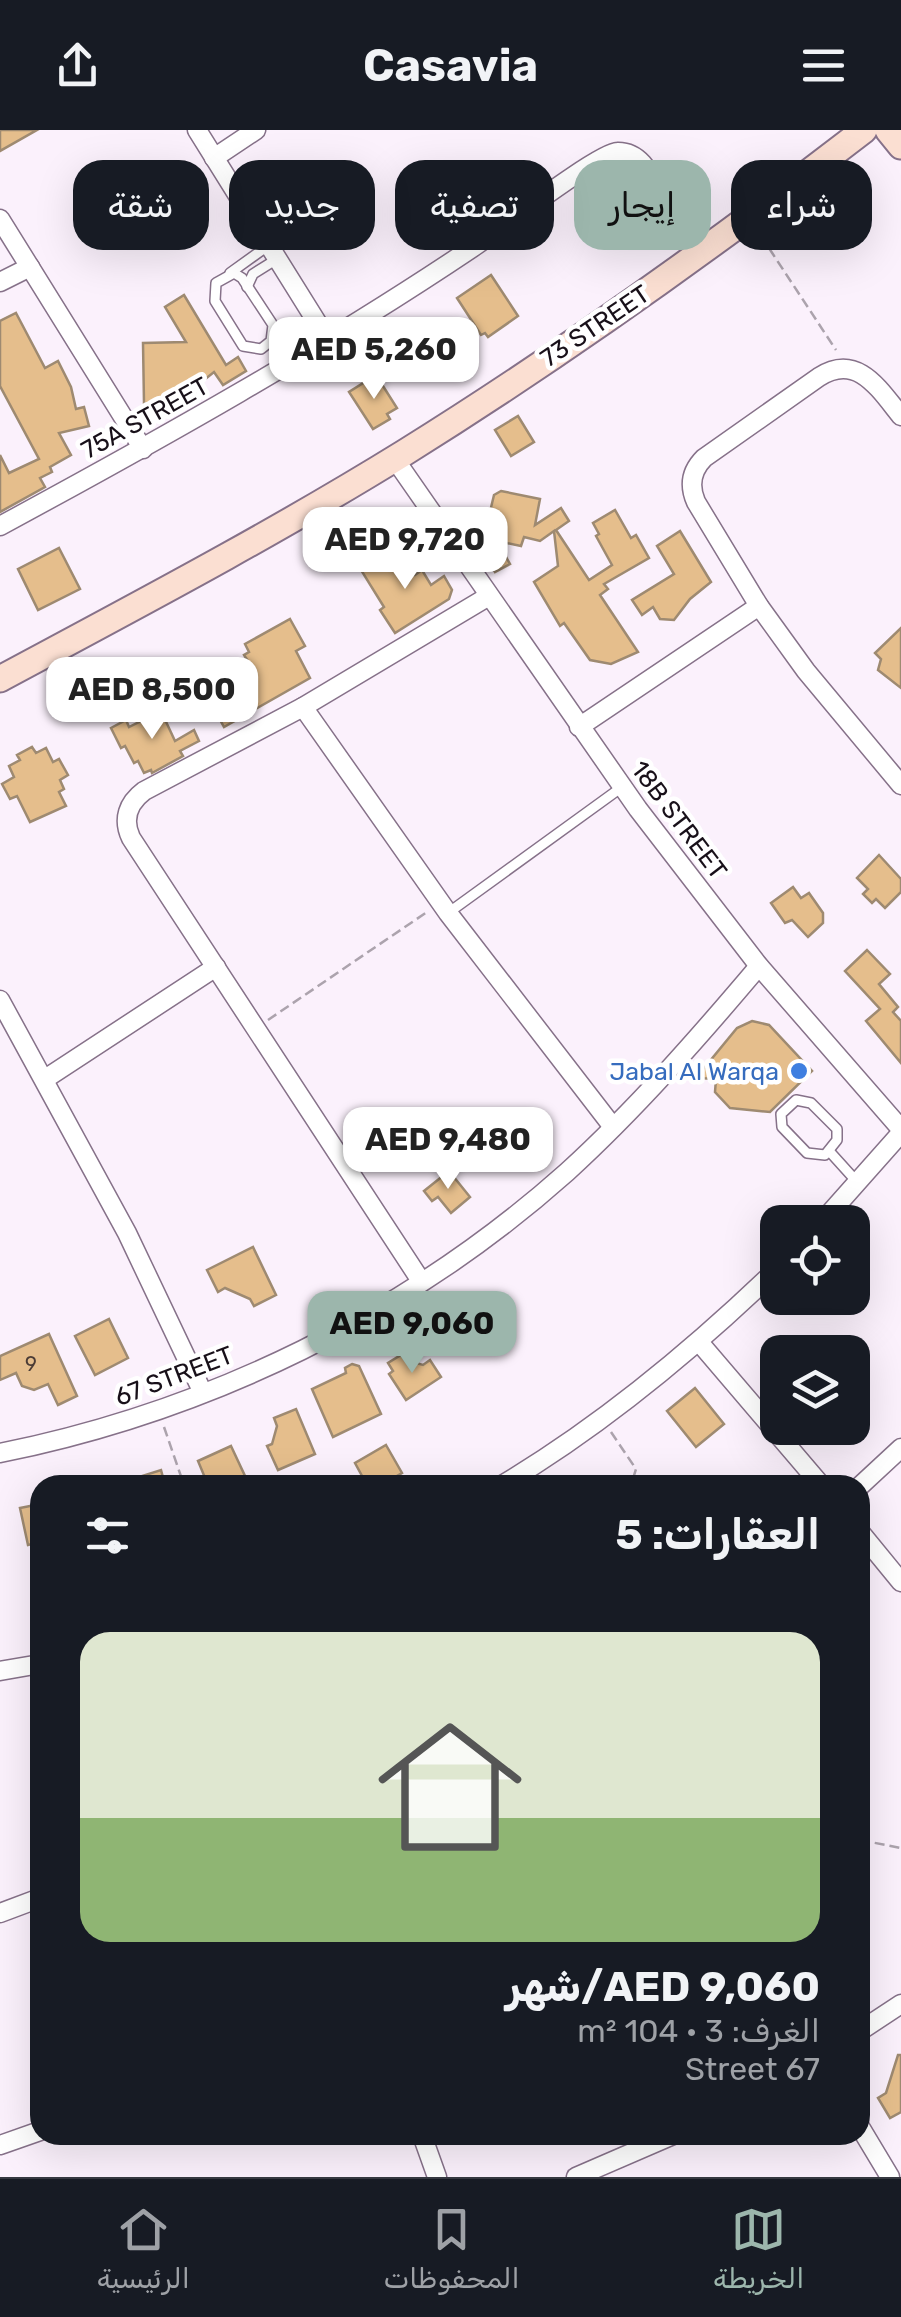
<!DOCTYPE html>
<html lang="ar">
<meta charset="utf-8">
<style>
body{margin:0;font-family:Rubik,Cairo,sans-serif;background:#20242c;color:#f1f3f6;direction:rtl;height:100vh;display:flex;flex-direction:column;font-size:38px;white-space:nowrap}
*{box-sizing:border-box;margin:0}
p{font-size:32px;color:#9ea1a6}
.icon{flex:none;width:55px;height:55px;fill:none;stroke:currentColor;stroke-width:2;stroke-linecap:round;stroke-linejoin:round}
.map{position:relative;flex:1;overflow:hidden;direction:ltr}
.drawer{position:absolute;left:30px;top:1345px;width:840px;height:670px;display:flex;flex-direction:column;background:#171b24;border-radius:30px;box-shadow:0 10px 40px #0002;direction:rtl}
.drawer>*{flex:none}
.top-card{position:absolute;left:30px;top:30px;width:842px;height:90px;direction:rtl;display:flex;gap:20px}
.tools{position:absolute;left:760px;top:1075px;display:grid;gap:20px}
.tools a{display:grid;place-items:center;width:110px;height:110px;border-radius:20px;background:#171b24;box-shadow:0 10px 40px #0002;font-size:50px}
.price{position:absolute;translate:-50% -85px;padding:0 22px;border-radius:20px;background:#fff;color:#222;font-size:32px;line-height:65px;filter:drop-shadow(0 2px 5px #0008)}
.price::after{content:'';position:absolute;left:50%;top:60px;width:30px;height:22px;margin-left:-15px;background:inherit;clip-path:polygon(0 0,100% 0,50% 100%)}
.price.on{background:#9cb6ac;color:#111}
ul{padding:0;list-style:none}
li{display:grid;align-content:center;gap:20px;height:530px;padding:0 50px}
li span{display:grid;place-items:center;height:310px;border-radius:30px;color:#555}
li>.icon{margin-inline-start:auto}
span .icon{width:180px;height:180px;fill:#fffc;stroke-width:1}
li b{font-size:42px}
h2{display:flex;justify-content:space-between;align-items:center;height:120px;padding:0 50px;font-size:42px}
.chip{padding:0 35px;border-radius:30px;background:#171b24;box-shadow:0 10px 40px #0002;font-size:35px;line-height:90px}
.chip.on{background:#9cb6ac;color:#111}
header{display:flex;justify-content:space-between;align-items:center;height:130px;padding:0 50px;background:#171b24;font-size:45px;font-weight:700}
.dock{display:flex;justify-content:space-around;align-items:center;height:140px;border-top:2px solid #363941;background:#171b24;font-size:28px;color:#9ea1a6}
.dock a{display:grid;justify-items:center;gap:5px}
.dock .on{color:#9cb6ac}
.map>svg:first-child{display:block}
</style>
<header><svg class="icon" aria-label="menu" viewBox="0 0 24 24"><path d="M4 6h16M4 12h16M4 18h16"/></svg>Casavia<svg class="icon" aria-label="share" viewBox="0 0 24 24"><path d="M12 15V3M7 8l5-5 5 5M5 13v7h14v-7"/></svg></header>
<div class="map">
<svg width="901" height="2047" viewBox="0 0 901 2047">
<rect width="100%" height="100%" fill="#fbf1fc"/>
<g fill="#e5be8c" stroke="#9e8a71" stroke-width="2.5">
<polygon points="0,0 37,0 0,21"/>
<polygon points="491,145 518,186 488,207 485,203 481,205 457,168"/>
<polygon points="184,165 226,235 238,227 246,241 223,255 214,242 204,250 195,250 195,264 184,264 184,272 171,273 171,276 144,273 143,213 186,212 165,177"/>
<polygon points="16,183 45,238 58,231 71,257 76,279 84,277 89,296 59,303 71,325 50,337 52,342 40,348 45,357 0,382 0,325 9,343 39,329 0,256 0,191"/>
<polygon points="376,245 397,278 387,284 390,289 373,299 349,262"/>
<polygon points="518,286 534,312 511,326 495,300"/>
<polygon points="501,361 540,369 535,395 561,378 569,391 556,400 589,450 612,435 596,406 599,404 593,393 615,380 631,408 636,405 649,428 604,454 608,459 600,465 638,522 611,534 590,530 564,493 560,496 534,452 558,436 554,401 540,411 524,407 521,416 497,411 510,434 495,442 477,411 484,407 494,365"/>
<polygon points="680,401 711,452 690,469 674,490 660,489 653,477 642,485 632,470 674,444 657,416"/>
<polygon points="59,418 80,459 38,480 18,439"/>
<polygon points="378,429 383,437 399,429 407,432 415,445 422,440 431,455 444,446 452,460 449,469 395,503 380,480 384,477 361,440"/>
<polygon points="290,489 305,516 296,521 310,548 224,597 218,586 243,573 234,557 248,550 242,541 251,536 244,525 249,522 245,514"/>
<polygon points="901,498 901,558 878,540 881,529 875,523"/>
<polygon points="161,581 175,611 194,600 199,611 180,621 183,626 152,643 151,640 144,643 138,631 134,633 125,616 121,618 111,598 126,590 129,597"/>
<polygon points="32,617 36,623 46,618 53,632 59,629 68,645 60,650 64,659 59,662 66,676 30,692 17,666 10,669 2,654 14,647 9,636 20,630 17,625"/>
<polygon points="879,725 901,749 901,762 885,778 876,769 872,773 863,764 868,759 857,748"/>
<polygon points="793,757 801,768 809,763 823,783 823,793 808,807 792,790 785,793 771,773"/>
<polygon points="867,820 890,844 879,854 898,877 893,882 901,891 901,933 866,891 880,879 845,841"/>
<polygon points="752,891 769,895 812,941 770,982 730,978 715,962 716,949 696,948 737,898"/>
<polygon points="449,1041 470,1067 451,1083 438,1067 432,1071 424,1061"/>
<polygon points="253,1117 276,1165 254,1176 250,1169 225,1158 218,1162 207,1140"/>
<polygon points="109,1189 128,1228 95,1245 75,1206"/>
<polygon points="49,1204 77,1266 58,1275 48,1254 34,1260 22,1256 16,1243 0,1250 0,1226"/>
<polygon points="401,1225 405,1230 423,1235 430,1230 441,1247 406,1270 389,1244 393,1241 388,1233"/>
<polygon points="352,1234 359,1236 381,1284 333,1307 312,1259 346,1243 345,1238"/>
<polygon points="695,1258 724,1294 696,1317 667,1281"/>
<polygon points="296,1279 315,1324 278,1340 267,1316 272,1314 277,1296 274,1288"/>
<polygon points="386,1315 402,1343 381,1355 367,1355 355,1333"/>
<polygon points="231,1316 245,1346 225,1355 208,1355 198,1331"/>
<polygon points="161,1340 165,1355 124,1355 123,1352"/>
<polygon points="40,1374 40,1412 28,1415 20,1378"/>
<polygon points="898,1925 901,1925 901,1982 890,1988 878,1968 886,1963"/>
</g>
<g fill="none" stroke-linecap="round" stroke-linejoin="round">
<defs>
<g id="lane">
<polyline points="230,143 269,115"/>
<polygon points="234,143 242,148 273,195 271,211 261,219 243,216 215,171 216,153"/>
<polyline points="247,157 253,144 277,129"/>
<polyline points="448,783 622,657"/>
<polygon points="796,970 811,973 837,999 837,1010 825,1025 807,1023 782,997 781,984"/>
<polyline points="830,1022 858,1053"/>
</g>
<g id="street">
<polyline points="197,0 328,210"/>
<polyline points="214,28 256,0"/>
<polyline points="0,89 143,319"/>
<polyline points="0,152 30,137"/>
<path d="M901 286C879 259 857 222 819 247L704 328C691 341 689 356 696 372L759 476 806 541 901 655"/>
<polyline points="394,328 638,679 759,836 901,999"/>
<path d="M0 396C161 309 320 220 472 118 495 103 600 22 617 22 645 21 654 54 666 73 676 91 690 107 702 123"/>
<polyline points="303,577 448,783 613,997"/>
<polyline points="579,597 759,476"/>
<polyline points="0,870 127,1103 203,1263"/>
<polyline points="45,949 216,837"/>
<polyline points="822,1092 901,1003"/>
<path d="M421 1151 131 708C122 689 128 673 144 661L303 577 489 466"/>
<polyline points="699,1212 821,1355"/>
<path d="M0 1323C209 1281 408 1184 567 1042 636 979 699 907 759 836"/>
<path d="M502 1355C603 1295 693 1220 778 1138"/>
<polyline points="860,1356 901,1318"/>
<polyline points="860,1402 901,1452"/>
<polyline points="0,1541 40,1534"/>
<polyline points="0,1783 40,1768"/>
<polyline points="860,1901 901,1874"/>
<polyline points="860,1997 890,2047"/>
<polyline points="422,2005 437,2047"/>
<polyline points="0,2015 40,2001"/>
<polyline points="576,2047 673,2005"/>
</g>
<g id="secondary">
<polyline points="888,0 901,16"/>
<path d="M0 549C136 476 273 404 404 323 563 224 715 115 864 0"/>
</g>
</defs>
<use href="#lane" stroke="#867189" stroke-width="12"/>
<use href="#street" stroke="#867189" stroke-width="21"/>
<use href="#secondary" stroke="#867189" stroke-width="29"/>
<g stroke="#aca3ad" stroke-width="2.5" stroke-dasharray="10 5" stroke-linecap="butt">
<polyline points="761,106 836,220"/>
<polyline points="268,890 427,782"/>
<polyline points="164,1297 184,1355"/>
<polyline points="611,1302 636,1339 631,1355"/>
<polyline points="860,1710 901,1718"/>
</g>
<use href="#lane" stroke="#fff" stroke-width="9"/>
<use href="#street" stroke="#fff" stroke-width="18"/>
<use href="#secondary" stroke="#fbdfd2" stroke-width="25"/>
</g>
<circle fill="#3f7fe0" stroke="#fff" stroke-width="4" cx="799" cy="941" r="10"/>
<g text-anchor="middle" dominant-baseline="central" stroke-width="9" stroke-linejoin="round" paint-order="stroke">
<g font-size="20" fill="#4b3c36">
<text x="31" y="1234">9</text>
</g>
<g font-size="25" fill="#181019" stroke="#fff">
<text transform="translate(595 196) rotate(-34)">73 STREET</text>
<text transform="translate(145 288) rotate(-29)">75A STREET</text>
<text transform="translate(679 690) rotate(53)">18B STREET</text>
<text transform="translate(174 1246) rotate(-21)">67 STREET</text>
</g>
<g font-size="25" fill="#366cbe" stroke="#fff" text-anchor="end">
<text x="779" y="941">Jabal Al Warqa</text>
</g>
</g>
</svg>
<div class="tools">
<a><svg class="icon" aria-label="locate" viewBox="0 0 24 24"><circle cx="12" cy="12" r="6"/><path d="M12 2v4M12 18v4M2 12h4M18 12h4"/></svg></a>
<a><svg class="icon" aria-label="layers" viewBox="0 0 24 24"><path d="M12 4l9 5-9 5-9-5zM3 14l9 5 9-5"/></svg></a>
</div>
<b class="price" style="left:374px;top:272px">AED 5,260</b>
<b class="price" style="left:405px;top:462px">AED 9,720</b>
<b class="price" style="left:152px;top:612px">AED 8,500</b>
<b class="price" style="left:448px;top:1062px">AED 9,480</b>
<b class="price on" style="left:412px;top:1246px">AED 9,060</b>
<div class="top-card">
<a class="chip">شراء</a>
<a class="chip on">إيجار</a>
<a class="chip">تصفية</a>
<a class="chip">جديد</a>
<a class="chip">شقة</a>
</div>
<section class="drawer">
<h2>العقارات: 5<svg class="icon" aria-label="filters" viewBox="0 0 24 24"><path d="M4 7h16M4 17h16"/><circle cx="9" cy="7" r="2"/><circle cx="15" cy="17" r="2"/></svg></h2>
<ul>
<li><span style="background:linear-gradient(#dfe7d0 60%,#8fb573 0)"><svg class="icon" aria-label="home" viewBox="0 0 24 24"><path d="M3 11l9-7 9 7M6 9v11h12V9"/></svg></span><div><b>AED 9,060/شهر</b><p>الغرف: 3 · 104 m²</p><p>67 Street</p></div></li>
</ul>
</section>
</div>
<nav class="dock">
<a class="on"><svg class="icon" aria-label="map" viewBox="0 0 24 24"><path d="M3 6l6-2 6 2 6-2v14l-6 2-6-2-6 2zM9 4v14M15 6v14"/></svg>الخريطة</a>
<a><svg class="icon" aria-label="saved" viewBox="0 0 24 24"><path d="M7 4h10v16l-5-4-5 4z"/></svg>المحفوظات</a>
<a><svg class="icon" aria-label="home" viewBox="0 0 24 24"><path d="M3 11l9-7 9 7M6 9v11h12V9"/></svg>الرئيسية</a>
</nav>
